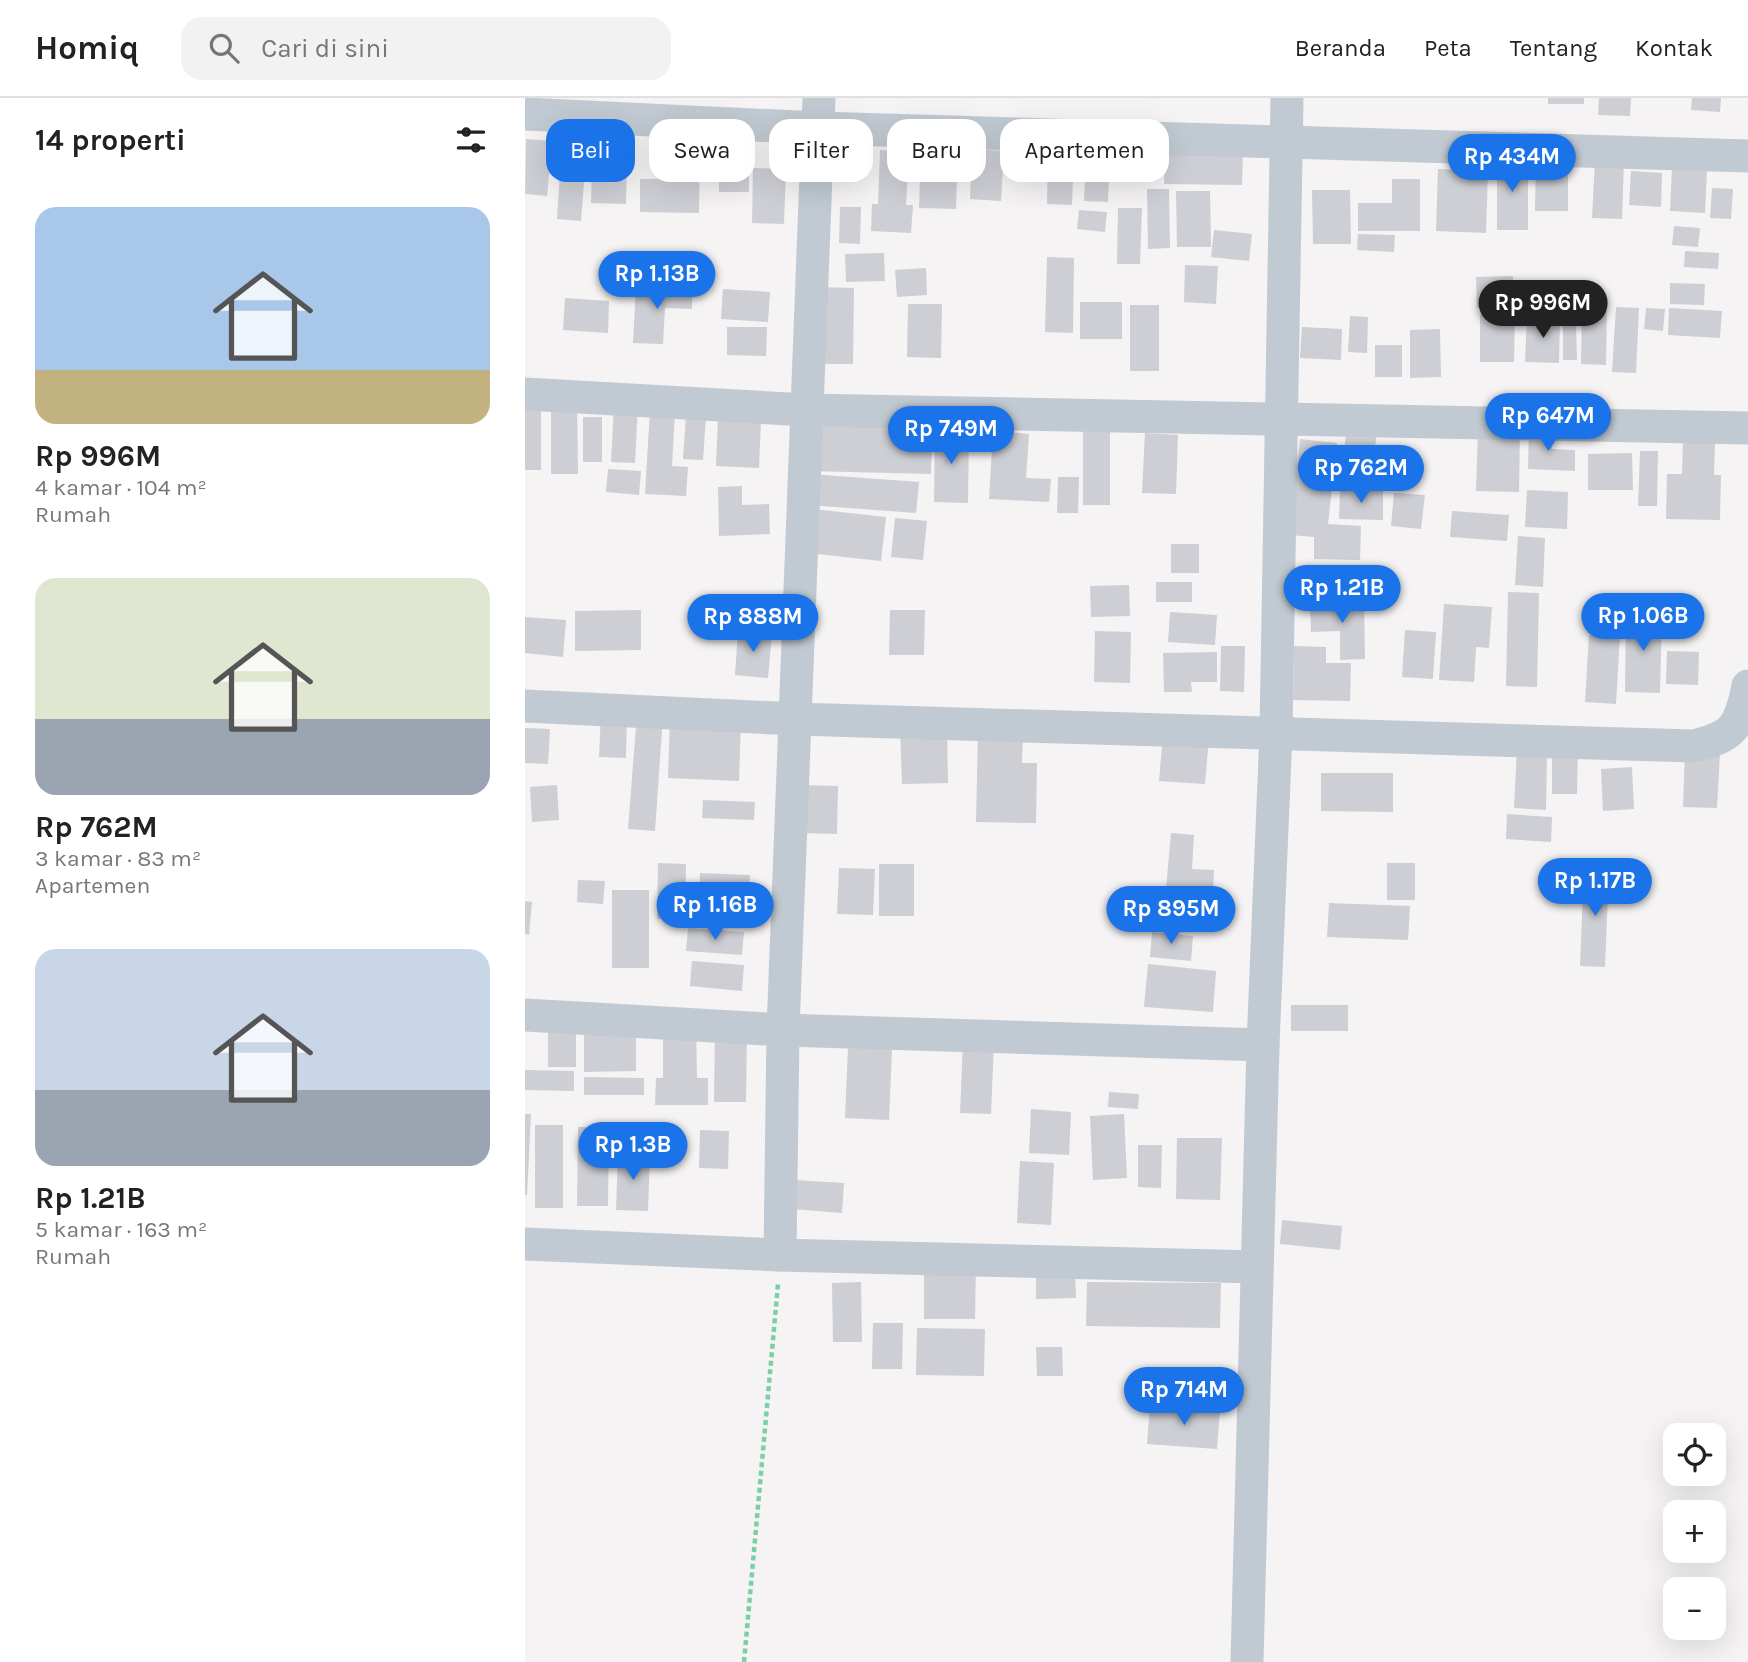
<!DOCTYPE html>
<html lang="id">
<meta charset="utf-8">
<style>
body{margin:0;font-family:Karla,sans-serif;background:#f2f2f2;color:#222;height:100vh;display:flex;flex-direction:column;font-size:26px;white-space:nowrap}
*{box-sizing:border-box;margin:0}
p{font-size:23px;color:#767676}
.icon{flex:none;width:38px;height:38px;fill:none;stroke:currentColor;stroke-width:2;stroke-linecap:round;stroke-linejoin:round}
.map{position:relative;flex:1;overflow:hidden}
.drawer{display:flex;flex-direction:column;background:#fff;width:525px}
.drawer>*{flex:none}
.banner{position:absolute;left:21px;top:21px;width:665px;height:63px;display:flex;gap:14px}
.buttons{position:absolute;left:1138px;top:1325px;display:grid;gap:14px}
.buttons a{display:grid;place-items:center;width:63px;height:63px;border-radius:14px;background:#fff;box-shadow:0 7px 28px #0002;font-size:35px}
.price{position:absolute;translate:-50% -60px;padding:0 16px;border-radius:24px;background:#1a73e8;color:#fff;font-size:23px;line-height:46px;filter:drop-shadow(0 2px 4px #0008)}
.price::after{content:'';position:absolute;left:50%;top:42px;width:21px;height:16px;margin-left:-10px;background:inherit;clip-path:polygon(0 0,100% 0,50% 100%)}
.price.selected{background:#222;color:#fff}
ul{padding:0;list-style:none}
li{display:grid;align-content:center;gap:14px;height:371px;padding:0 35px}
li span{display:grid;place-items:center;height:217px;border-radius:21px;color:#555}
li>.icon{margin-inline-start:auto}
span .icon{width:126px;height:126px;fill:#fffc;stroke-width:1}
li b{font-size:30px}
h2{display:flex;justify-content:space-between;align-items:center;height:84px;padding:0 35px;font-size:30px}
.tag{padding:0 24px;border-radius:21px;background:#fff;box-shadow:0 7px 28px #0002;font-size:24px;line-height:63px}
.tag.selected{background:#1a73e8;color:#fff}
header{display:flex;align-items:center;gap:42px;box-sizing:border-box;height:98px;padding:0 35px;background:#fff;border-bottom:2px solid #e0e0e0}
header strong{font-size:33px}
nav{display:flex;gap:38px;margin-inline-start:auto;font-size:24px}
.search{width:490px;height:63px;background:#f2f2f2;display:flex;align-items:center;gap:18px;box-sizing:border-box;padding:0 24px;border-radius:21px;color:#767676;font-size:26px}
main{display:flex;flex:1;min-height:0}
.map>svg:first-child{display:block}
</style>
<header>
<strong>Homiq</strong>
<div class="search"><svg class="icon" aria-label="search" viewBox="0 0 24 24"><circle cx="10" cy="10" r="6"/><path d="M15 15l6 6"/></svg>Cari di sini</div>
<nav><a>Beranda</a><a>Peta</a><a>Tentang</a><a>Kontak</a></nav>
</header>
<main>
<section class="drawer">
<h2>14 properti<svg class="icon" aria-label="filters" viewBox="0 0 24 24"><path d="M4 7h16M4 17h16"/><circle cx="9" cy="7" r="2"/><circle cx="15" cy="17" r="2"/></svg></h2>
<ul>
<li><span style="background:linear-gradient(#a9c7e8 75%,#c2b280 0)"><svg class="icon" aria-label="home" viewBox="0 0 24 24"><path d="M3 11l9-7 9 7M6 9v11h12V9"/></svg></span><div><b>Rp 996M</b><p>4 kamar · 104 m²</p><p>Rumah</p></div></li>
<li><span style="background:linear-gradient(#dfe7d0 65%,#9aa5b1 0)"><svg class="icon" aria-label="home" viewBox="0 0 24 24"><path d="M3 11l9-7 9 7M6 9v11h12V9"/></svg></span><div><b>Rp 762M</b><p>3 kamar · 83 m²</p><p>Apartemen</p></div></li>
<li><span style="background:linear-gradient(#c9d6e8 65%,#9aa5b1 0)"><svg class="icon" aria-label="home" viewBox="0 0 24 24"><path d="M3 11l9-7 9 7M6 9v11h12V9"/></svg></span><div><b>Rp 1.21B</b><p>5 kamar · 163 m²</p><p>Rumah</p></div></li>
</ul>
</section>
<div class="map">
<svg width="1223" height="1564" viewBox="0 0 1223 1564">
<rect width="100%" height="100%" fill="#f5f3f3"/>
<g fill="#cdcfd5">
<rect x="1023" y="0" width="36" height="6"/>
<polygon points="1074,0 1106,0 1105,18 1073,17"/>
<polygon points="1167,0 1196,0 1195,14 1166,12"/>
<polygon points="68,23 103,23 101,106 66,105"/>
<rect x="194" y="33" width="30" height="61"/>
<polygon points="141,36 175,36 174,115 115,114 115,81 140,81"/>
<polygon points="1,41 27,43 22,98 0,96"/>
<polygon points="37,43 62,44 56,123 32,121"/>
<polygon points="396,47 433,48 431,111 394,110"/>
<polygon points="523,48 549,49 547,107 522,106"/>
<polygon points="640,50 718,52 717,87 639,86"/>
<polygon points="447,51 479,53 476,103 445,101"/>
<polygon points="355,52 384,54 381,107 388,107 386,135 346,133 347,106 353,106"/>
<polygon points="561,53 585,54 583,104 559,103"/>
<rect x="972" y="61" width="31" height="71"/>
<polygon points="1011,62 1043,62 1043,113 1010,113"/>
<polygon points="1070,62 1099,64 1097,121 1067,120"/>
<polygon points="1147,69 1182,71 1180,115 1145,113"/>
<polygon points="228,70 261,71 259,126 227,125"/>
<polygon points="913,71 963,73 961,135 911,133"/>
<polygon points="1106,73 1137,75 1136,109 1104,107"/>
<polygon points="867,81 895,81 895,133 833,133 833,105 867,105"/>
<polygon points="1187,90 1208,91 1206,121 1185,120"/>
<polygon points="622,91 644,91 645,150 623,151"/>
<polygon points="787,92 825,92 826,146 788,146"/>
<polygon points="651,93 685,93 686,149 652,149"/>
<polygon points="315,109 336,109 335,146 314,145"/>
<polygon points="593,110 617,110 615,166 592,166"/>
<polygon points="554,112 582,114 580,134 552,131"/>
<polygon points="1149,128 1175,130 1173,149 1147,147"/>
<polygon points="689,132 727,136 724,163 686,159"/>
<polygon points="833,136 870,137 869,154 832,152"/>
<polygon points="1160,153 1194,155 1193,171 1159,169"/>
<polygon points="359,155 360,183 321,184 320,156"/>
<polygon points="522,159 549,160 548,235 520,234"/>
<polygon points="660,167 693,168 691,206 659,204"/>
<polygon points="401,170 402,197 372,199 370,172"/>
<polygon points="988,178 989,209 952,210 951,179"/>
<polygon points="1145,185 1180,186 1179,207 1145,206"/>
<polygon points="111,188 167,190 167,211 140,210 138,246 108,245"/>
<polygon points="294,189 329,190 328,266 293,266"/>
<polygon points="198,191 245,194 243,224 196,221"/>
<polygon points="40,200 84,203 83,235 38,232"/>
<rect x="555" y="204" width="42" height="37"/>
<polygon points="1057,204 1082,204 1081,267 1056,266"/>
<polygon points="383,206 417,206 416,260 382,259"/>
<rect x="605" y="207" width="29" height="66"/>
<polygon points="1091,209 1114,210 1111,275 1087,274"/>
<polygon points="1121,210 1140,211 1138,233 1119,231"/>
<polygon points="1144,210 1197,213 1195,240 1143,237"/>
<polygon points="955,216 990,216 989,264 955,264"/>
<polygon points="825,218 843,219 842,255 823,254"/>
<polygon points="1002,219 1035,220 1034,265 1000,264"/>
<polygon points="1038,228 1051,228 1052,262 1038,262"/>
<polygon points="202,229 242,229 241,258 202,257"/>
<polygon points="777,229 817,231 816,262 775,260"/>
<polygon points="915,231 916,279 885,280 885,232"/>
<rect x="850" y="247" width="27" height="32"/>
<polygon points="52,299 53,376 26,376 26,300"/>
<rect x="0" y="300" width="16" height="72"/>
<polygon points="89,306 113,307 110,365 86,364"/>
<polygon points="125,312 150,314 147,368 163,369 161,398 120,396"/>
<polygon points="286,314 408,318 406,376 284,373"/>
<polygon points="161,317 181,318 178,362 158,361"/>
<rect x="58" y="319" width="19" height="45"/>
<polygon points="193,319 236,321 234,370 191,368"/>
<polygon points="822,328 852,331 847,382 816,378"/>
<polygon points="1004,330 1027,331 1027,351 1050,352 1050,373 1003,371"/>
<rect x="558" y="331" width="27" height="76"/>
<polygon points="953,331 995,332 994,394 951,393"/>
<polygon points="410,332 444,333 443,405 409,404"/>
<polygon points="468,333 504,336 501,380 526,381 524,404 464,401"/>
<polygon points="620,335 653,337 651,396 617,395"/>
<polygon points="775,341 812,345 803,426 836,428 835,462 789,461 789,439 764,437"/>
<polygon points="1158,344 1190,345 1189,377 1196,377 1195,422 1141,421 1142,376 1157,376"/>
<polygon points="1115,353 1133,353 1132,408 1113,408"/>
<polygon points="1107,355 1108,392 1063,392 1063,356"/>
<polygon points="83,371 116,373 114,397 81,394"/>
<polygon points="285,376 394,384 391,415 283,407"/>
<polygon points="533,379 554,379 553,415 532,415"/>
<polygon points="217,388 217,407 244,406 245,436 194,438 193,389"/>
<polygon points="1002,392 1043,394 1042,431 1000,429"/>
<polygon points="815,393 858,393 858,422 814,421"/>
<polygon points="869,395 900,397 896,431 866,428"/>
<polygon points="288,411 361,419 356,463 283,455"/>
<polygon points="927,413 984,417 982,443 925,439"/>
<polygon points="370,420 402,423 398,462 366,459"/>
<polygon points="993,438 1020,440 1018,489 990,487"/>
<rect x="646" y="446" width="28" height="29"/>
<rect x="631" y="484" width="36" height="20"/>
<polygon points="604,487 605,518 566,519 565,488"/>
<polygon points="983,494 1014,495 1012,589 981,588"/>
<polygon points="839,503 840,561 815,562 815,533 786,534 785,505"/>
<polygon points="919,506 967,509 964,550 951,549 949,584 914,582"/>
<polygon points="116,512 116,552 50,553 50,513"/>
<polygon points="365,512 400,512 399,557 364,557"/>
<polygon points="645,514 692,517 690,547 643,544"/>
<polygon points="1101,516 1137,517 1135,595 1100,594"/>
<polygon points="0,519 41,522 38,559 0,555"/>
<polygon points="880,532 911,534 908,581 877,579"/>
<polygon points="213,533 247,535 243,580 210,577"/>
<polygon points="570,533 606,534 605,585 569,584"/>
<polygon points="1064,537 1095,538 1091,606 1060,604"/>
<polygon points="696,548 720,548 719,594 695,593"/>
<polygon points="769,548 801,549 801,565 826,565 825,603 768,602"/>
<polygon points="1142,553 1174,554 1173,587 1141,586"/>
<polygon points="692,554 692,584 666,584 667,594 639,594 638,555"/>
<polygon points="76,614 102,615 101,660 74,659"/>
<polygon points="112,616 138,618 130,733 103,731"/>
<polygon points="145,619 216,621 214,683 143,680"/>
<polygon points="422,628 423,685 377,686 375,629"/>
<polygon points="0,630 25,631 23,666 0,665"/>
<polygon points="453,632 498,633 497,665 512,665 511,725 451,724"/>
<polygon points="638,636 684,639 680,686 634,683"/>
<polygon points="1027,649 1053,649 1052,696 1027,696"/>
<polygon points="992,652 1022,653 1021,712 989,710"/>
<polygon points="1160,652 1195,654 1192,710 1158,709"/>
<polygon points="1107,669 1109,711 1078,713 1076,671"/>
<polygon points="796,675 868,675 868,714 796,713"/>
<polygon points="32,687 34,722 7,724 5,689"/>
<polygon points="275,687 313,688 312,736 274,735"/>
<polygon points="178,702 230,704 229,722 177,720"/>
<polygon points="982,716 1027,719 1026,744 981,741"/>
<polygon points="646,735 669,737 667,771 689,772 688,794 641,791"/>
<polygon points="133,765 161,766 160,822 132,821"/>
<rect x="862" y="765" width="28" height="37"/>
<rect x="354" y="766" width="35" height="52"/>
<polygon points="314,770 350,771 348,817 312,816"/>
<polygon points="1059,771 1084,771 1080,869 1055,868"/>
<polygon points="175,775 225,777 223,818 174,816"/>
<polygon points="53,782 80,783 78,806 52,804"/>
<rect x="87" y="792" width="37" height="78"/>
<polygon points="0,803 7,804 4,837 0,836"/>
<polygon points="804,805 885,808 883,842 802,839"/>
<polygon points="163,830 219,834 217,857 161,853"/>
<polygon points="627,834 668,838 666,863 625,859"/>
<polygon points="167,863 219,867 217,893 165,888"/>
<polygon points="623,866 691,873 688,914 619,909"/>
<rect x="766" y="907" width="57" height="26"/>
<rect x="23" y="922" width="28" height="47"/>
<polygon points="138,928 171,928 172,980 183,980 183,1007 130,1007 131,980 138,980"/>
<polygon points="111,930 111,973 59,974 59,931"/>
<polygon points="190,930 222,930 221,1004 189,1004"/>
<polygon points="438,944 469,945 466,1016 435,1015"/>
<polygon points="323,950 367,951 364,1022 320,1020"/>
<polygon points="0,972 49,973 49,993 0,992"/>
<polygon points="59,979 119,980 119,997 59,997"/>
<polygon points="584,994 614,996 613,1011 583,1009"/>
<polygon points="506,1011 546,1014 544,1057 504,1055"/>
<polygon points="0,1016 6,1016 2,1097 0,1097"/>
<polygon points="599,1016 602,1080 568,1082 565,1018"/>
<rect x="10" y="1027" width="28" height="83"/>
<polygon points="53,1029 84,1029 83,1108 52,1108"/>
<polygon points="175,1032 204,1033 203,1071 174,1070"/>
<polygon points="652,1040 697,1040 695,1102 651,1101"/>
<polygon points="613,1047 637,1047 636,1090 613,1089"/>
<polygon points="93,1056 125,1057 123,1113 91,1112"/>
<polygon points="495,1063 529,1065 526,1127 492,1125"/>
<polygon points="269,1082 319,1085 317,1115 267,1111"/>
<polygon points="757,1122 817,1128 815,1152 755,1146"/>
<polygon points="399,1164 451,1164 450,1221 399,1221"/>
<polygon points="550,1172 551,1200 511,1201 511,1173"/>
<polygon points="336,1184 337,1244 308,1244 307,1185"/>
<polygon points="562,1184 696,1185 695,1230 561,1228"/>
<polygon points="348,1225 378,1225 377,1271 347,1271"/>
<polygon points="392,1230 460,1231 459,1278 391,1277"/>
<polygon points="511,1249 537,1249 538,1278 512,1278"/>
<polygon points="625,1307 695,1312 692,1351 622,1346"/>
</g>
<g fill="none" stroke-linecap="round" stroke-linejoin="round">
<polyline stroke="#7ad0a6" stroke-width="4.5" stroke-dasharray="5 3.5" stroke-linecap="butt" points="219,1564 253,1186"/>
<g stroke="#c1cad2" stroke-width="33">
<polyline points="0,16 293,30 1223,58"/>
<polyline points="0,296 282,312 1223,330"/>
<path d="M0 608 271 621 1168 648C1209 639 1215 628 1223 588"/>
<polyline points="0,917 258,932 738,947"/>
<polyline points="0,1146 255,1157 732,1169"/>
<polyline points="255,1157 258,932 294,0"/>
<polyline points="722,1564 738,947 751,635 762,0"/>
</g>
</g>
</svg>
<div class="buttons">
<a><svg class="icon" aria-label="locate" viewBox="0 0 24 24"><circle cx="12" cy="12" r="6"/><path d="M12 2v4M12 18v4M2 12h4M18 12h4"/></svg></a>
<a>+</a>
<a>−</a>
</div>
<b class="price" style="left:987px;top:96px">Rp 434M</b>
<b class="price" style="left:132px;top:213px">Rp 1.13B</b>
<b class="price selected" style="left:1018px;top:242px">Rp 996M</b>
<b class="price" style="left:1023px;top:355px">Rp 647M</b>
<b class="price" style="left:426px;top:368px">Rp 749M</b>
<b class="price" style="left:836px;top:407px">Rp 762M</b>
<b class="price" style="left:817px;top:527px">Rp 1.21B</b>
<b class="price" style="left:1118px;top:555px">Rp 1.06B</b>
<b class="price" style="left:228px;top:556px">Rp 888M</b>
<b class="price" style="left:1070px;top:820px">Rp 1.17B</b>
<b class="price" style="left:190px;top:844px">Rp 1.16B</b>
<b class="price" style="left:646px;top:848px">Rp 895M</b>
<b class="price" style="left:108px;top:1084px">Rp 1.3B</b>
<b class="price" style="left:659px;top:1329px">Rp 714M</b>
<div class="banner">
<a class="tag selected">Beli</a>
<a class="tag">Sewa</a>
<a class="tag">Filter</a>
<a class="tag">Baru</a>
<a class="tag">Apartemen</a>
</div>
</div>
</main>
